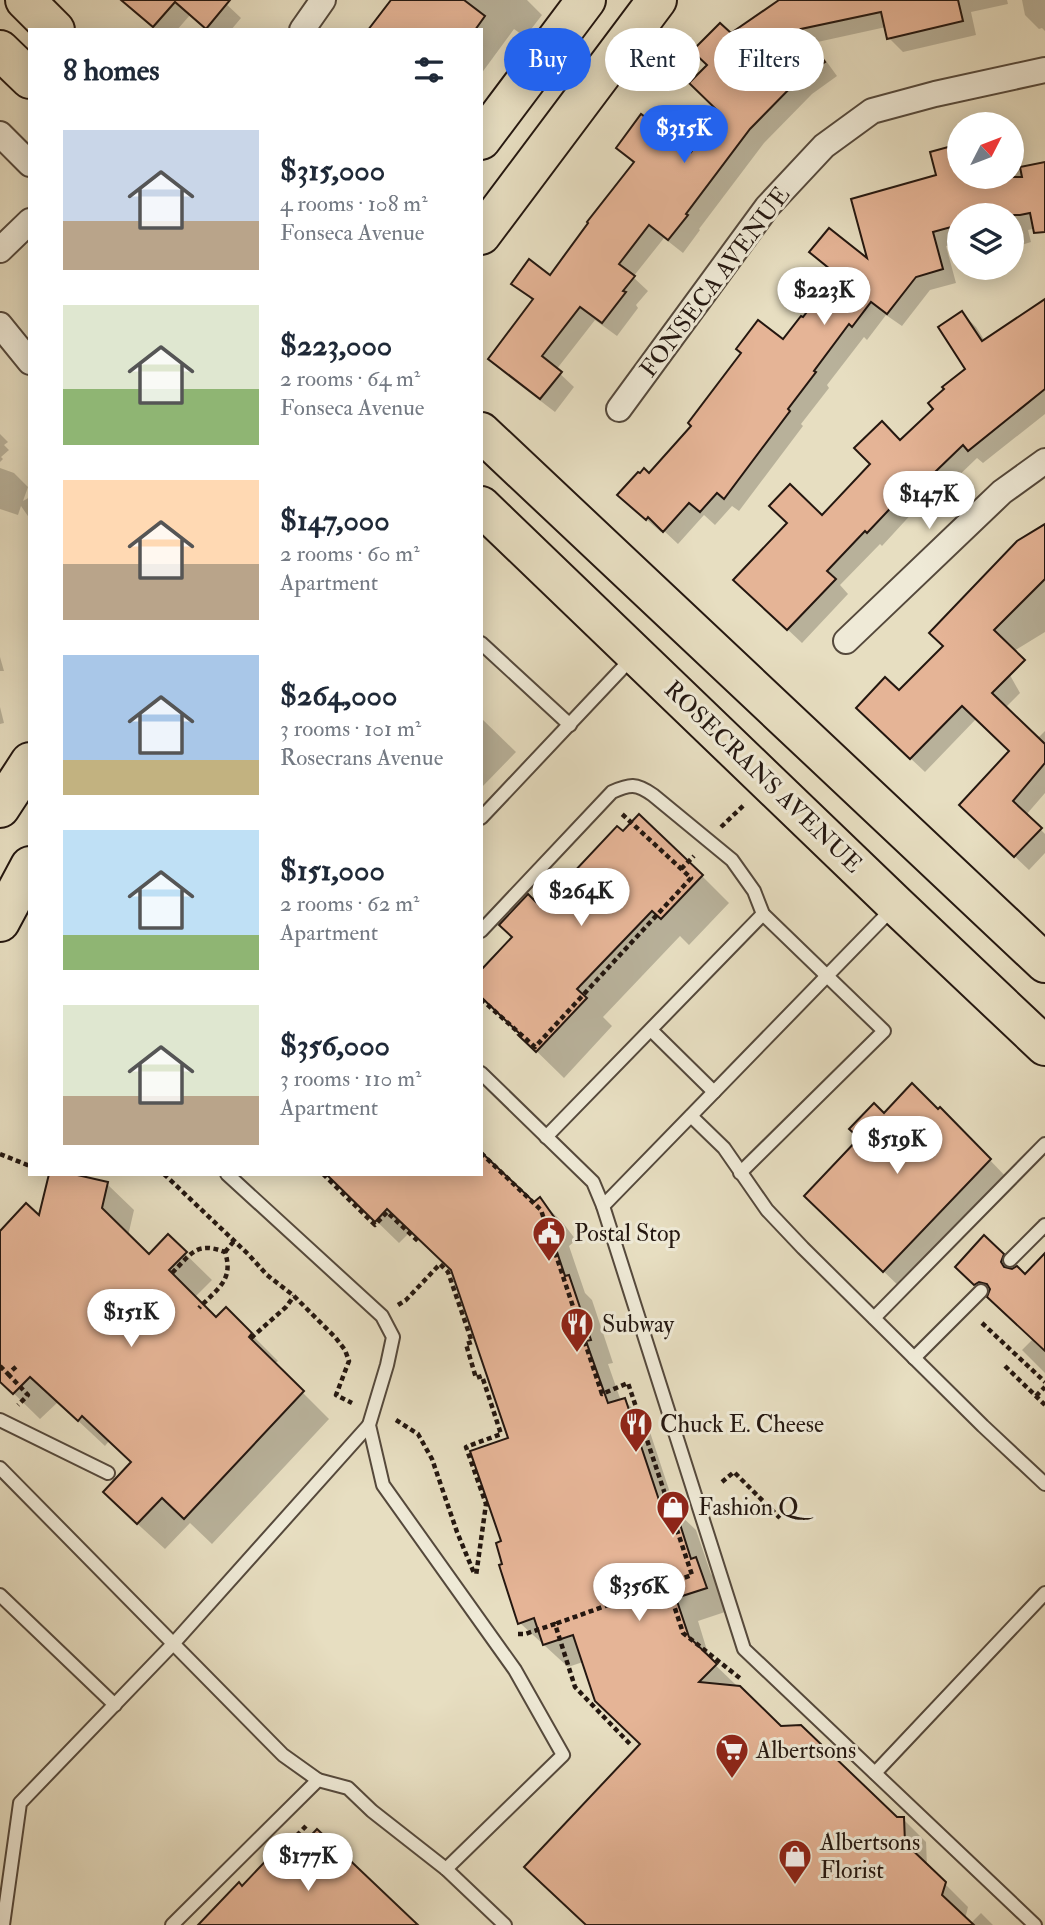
<!DOCTYPE html>
<meta charset="utf-8">
<style>
body{margin:0;font-family:"IM FELL Double Pica",serif;background:#f2f2f3;color:#1f2937;height:100vh;display:flex;flex-direction:column;font-size:26px;white-space:nowrap}
*{box-sizing:border-box;margin:0}
p{font-size:23px;color:#747a83}
.icon{flex:none;width:38px;height:38px;fill:none;stroke:currentColor;stroke-width:2;stroke-linecap:round;stroke-linejoin:round}
.map{position:relative;flex:1;overflow:hidden}
.details{position:absolute;left:28px;top:28px;width:455px;height:1148px;display:flex;flex-direction:column;background:#fff;border-radius:0px;box-shadow:0 4px 18px #0003}
.details>*{flex:none}
.hud{position:absolute;left:504px;top:28px;width:436px;height:63px;display:flex;gap:14px}
.needle{width:46px;rotate:48deg}
.controls{position:absolute;left:947px;top:112px;display:grid;gap:14px}
.controls a{display:grid;place-items:center;width:77px;height:77px;border-radius:50%;background:#fff;box-shadow:0 4px 18px #0003;font-size:35px}
.price{position:absolute;translate:-50% -60px;padding:0 16px;border-radius:24px;background:#fff;color:#222;font-size:23px;line-height:46px;filter:drop-shadow(0 2px 4px #0008)}
.price::after{content:'';position:absolute;left:50%;top:42px;width:21px;height:16px;margin-left:-10px;background:inherit;clip-path:polygon(0 0,100% 0,50% 100%)}
.price.on{background:#2563eb;color:#fff}
ul{padding:0;list-style:none}
li{display:flex;align-items:center;gap:21px;height:175px;padding:0 35px}
li span{display:grid;place-items:center;flex:none;width:196px;height:140px;border-radius:0px;color:#555}
li>.icon{margin-inline-start:auto}
span .icon{width:84px;height:84px;fill:#fffc;stroke-width:1}
li b{font-size:30px}
h2{display:flex;justify-content:space-between;align-items:center;height:84px;padding:0 35px;font-size:30px}
.chip{padding:0 24px;border-radius:32px;background:#fff;box-shadow:0 4px 18px #0003;font-size:24px;line-height:63px}
.chip.on{background:#2563eb;color:#fff}
.map>svg:first-child{display:block}
</style>
<div class="map">
<svg width="1045" height="1925" viewBox="0 0 1045 1925">
<rect width="100%" height="100%" fill="#e7dec1"/>
<filter id="stains"><feTurbulence type="fractalNoise" baseFrequency=".00286" numOctaves="4"/><feColorMatrix values="0 0 0 0 .2 0 0 0 0 .09 0 0 0 0 .02 0 0 0 .5 -.17"/></filter>
<radialGradient id="worn" r=".72"><stop offset=".6" stop-color="#630" stop-opacity="0"/><stop offset="1" stop-color="#630" stop-opacity=".3"/></radialGradient>
<g fill="#0003">
<polygon points="122,0 222,0 241,18 231,30 208,30 190,15 177,30 156,30"/>
<polygon points="393,0 527,0 542,15 525,37 514,29 481,74 481,30 370,30"/>
<polygon points="782,0 1007,0 1008,4 971,12 976,35 903,52 889,38 886,27 813,43 837,76 812,94 764,143 699,229 700,230 683,253 664,238 633,277 648,291 636,305 638,308 617,336 595,320 556,370 574,387 555,412 504,373 490,359 534,302 514,283 551,277 634,164 618,148 691,155 722,113 709,65 731,35"/>
<polygon points="1022,0 1045,0 1045,31 1042,28 1039,29 1025,15"/>
<polygon points="959,146 959,177 1012,177 1012,171 1045,164 1045,226 1028,230 1031,242 1012,248 1012,215 959,215 959,243 946,246 956,283 930,290 902,326 886,315 867,340 864,337 827,385 829,388 801,424 803,426 739,511 732,506 715,525 704,515 678,544 663,530 661,532 633,508 649,475 784,341 803,320 837,275 812,252 871,263 939,176"/>
<polygon points="1045,300 1045,414 983,463 977,458 920,513 916,509 882,546 880,544 840,585 848,594 802,643 750,594 822,517 935,409 968,369 962,313 976,327 985,341"/>
<polygon points="0,434 8,442 4,445 9,450 1,457 3,459 0,462"/>
<polygon points="0,468 14,473 28,487 23,501 30,497 30,519 21,506 18,515 0,509"/>
<polygon points="1045,526 1045,632 1001,659 1020,693 1005,708 1037,739 1045,731 1045,793 1026,815 1045,834 1045,853 1029,870 975,819 1011,751 977,718 925,772 872,722 945,646"/>
<polygon points="0,657 4,671 0,671"/>
<polygon points="0,707 4,723 0,724"/>
<polygon points="481,718 516,752 481,788"/>
<polygon points="702,876 729,903 689,945 680,936 603,1017 612,1026 564,1078 520,1035 541,909"/>
<polygon points="884,1115 985,1155 1010,1181 904,1291 827,1217"/>
<polygon points="328,1174 534,1204 540,1200 563,1223 576,1240 569,1246 585,1293 592,1300 613,1363 608,1364 621,1401 624,1400 647,1423 676,1511 696,1530 711,1574 719,1582 728,1611 698,1621 710,1660 780,1727 896,1819 903,1819 926,1842 927,1866 968,1907 965,1919 970,1924 981,1913 993,1925 587,1925 642,1744 583,1662 568,1667 520,1623 504,1565 503,1542 510,1439 453,1271 411,1231 399,1243"/>
<polygon points="107,1184 134,1210 128,1236 149,1256 168,1237 212,1280 194,1298 216,1320 226,1309 278,1361 274,1364 329,1419 212,1544 190,1523 165,1549 131,1518 132,1463 109,1441 105,1446 58,1402 40,1419 0,1380 0,1233 40,1219"/>
<polygon points="984,1238 1025,1276 1045,1255 1045,1373 1022,1350 1033,1339 957,1267"/>
</g>
<g fill="#e5b496" stroke="#241710" stroke-width="2">
<polygon points="121,0 230,0 206,29 175,2 153,27"/>
<polygon points="391,0 464,0 485,16 475,30 368,30"/>
<polygon points="779,0 958,0 963,21 887,39 881,12 801,29 825,62 798,80 750,129 686,214 688,215 668,240 649,225 619,264 635,276 623,291 626,292 602,323 580,307 542,356 562,372 540,399 488,359 533,299 511,284 529,259 550,275 588,223 587,222 634,162 616,148 641,114 691,152 720,113 689,83 707,65 692,51 720,23 731,33"/>
<polygon points="959,144 959,177 1022,177 1020,167 1045,162 1045,232 1034,233 1030,213 1020,215 959,215 959,229 951,230 951,227 933,232 943,269 916,277 887,314 871,302 852,327 849,324 814,371 816,372 788,409 790,411 724,499 717,493 700,512 689,503 663,532 648,517 646,520 617,495 638,472 640,473 644,468 649,473 691,426 688,423 741,353 736,349 758,320 783,339 801,316 803,317 836,274 809,252 829,228 867,258 851,199 936,175 930,152"/>
<polygon points="1045,299 1045,389 968,451 963,445 905,501 901,497 867,533 865,531 827,571 836,579 787,630 733,580 787,523 769,506 790,484 822,515 870,464 854,448 882,421 900,440 933,409 928,403 944,389 942,387 965,369 938,327 962,311 982,341"/>
<polygon points="1045,524 1045,579 994,630 1025,660 992,693 1045,744 1045,763 1013,801 1042,828 1014,857 959,805 1009,751 962,706 910,759 856,708 885,677 899,690 943,646 929,633 1017,541"/>
<polygon points="639,814 703,875 661,919 652,911 577,989 587,998 536,1052 518,1035 520,1034 481,997 481,970 512,937 499,925 528,894 541,907 617,826 623,831"/>
<polygon points="912,1083 938,1109 940,1107 991,1159 883,1272 804,1196 859,1138 849,1129 874,1103 884,1113"/>
<polygon points="481,1152 534,1202 540,1197 554,1217 547,1222 565,1276 569,1275 591,1340 586,1341 608,1403 625,1398 662,1509 674,1505 691,1559 696,1557 707,1588 676,1598 689,1637 717,1664 699,1682 740,1686 781,1726 801,1725 897,1817 904,1817 905,1843 946,1882 942,1895 974,1925 586,1925 524,1867 640,1744 595,1701 573,1635 543,1645 534,1618 518,1624 499,1565 502,1564 496,1543 501,1541 470,1451 508,1438 451,1270 387,1209 375,1222 326,1174 481,1174"/>
<polygon points="49,1174 73,1174 108,1182 102,1208 149,1254 168,1234 187,1252 169,1270 216,1317 226,1307 252,1333 249,1337 304,1391 184,1519 162,1498 137,1524 103,1492 131,1462 82,1416 78,1421 30,1377 13,1394 0,1382 0,1231 26,1203 39,1215"/>
<polygon points="984,1235 1004,1254 1001,1262 1004,1267 1012,1269 1017,1266 1025,1274 1045,1253 1045,1351 987,1297 990,1289 987,1284 979,1282 974,1285 955,1267"/>
<polygon points="317,1829 418,1925 198,1925 239,1882 242,1886 275,1851 287,1861"/>
</g>
<g fill="none" stroke-linecap="round" stroke-linejoin="round">
<defs>
<g id="lane">
<polyline points="481,643 570,725"/>
<polyline points="481,818 632,658"/>
<path d="M481 931 612 792C630 784 636 783 653 795L732 860 754 891 763 914 884 1031 740 1173"/>
<polyline points="651,1030 714,1092"/>
<polyline points="481,1073 593,1182 603,1206 744,1649 1035,1925"/>
<polyline points="691,1116 724,1148 767,1210 803,1248 983,1426 1045,1484"/>
<polyline points="546,1137 763,914"/>
<polyline points="227,1174 382,1316 393,1337 387,1365 369,1425 383,1485 515,1670 563,1755 446,1869"/>
<polyline points="603,1206 893,908"/>
<polyline points="1010,1260 1045,1225"/>
<polyline points="874,1318 1045,1144"/>
<polyline points="914,1358 981,1291"/>
<polyline points="0,1420 108,1473"/>
<polyline points="0,1468 283,1755 318,1780"/>
<polyline points="0,1595 115,1705"/>
<polyline points="875,1773 1045,1593"/>
<polyline points="3,1925 20,1803 173,1644 369,1425"/>
<polyline points="172,1925 318,1780 348,1788 372,1811 446,1869 505,1925"/>
</g>
<g id="street">
<polyline points="302,30 323,0"/>
<polyline points="0,134 30,164"/>
<polyline points="0,250 30,221"/>
<polyline points="0,325 30,362"/>
<polyline points="619,409 767,207 824,146 872,111 935,94 1045,70"/>
<polyline points="846,641 1002,492 1045,461"/>
</g>
<g id="primary">
<polyline points="25,0 55,30"/>
<polyline points="0,50 30,79"/>
<polyline points="481,140 586,0"/>
<polyline points="481,235 657,0"/>
<polyline points="481,432 1045,963"/>
<polyline points="481,506 896,905 1045,1046"/>
<polyline points="0,808 30,762"/>
<polyline points="0,922 30,866"/>
</g>
</defs>
<use href="#lane" stroke="#55493c" stroke-width="16"/>
<use href="#street" stroke="#55493c" stroke-width="28"/>
<use href="#primary" stroke="#241710" stroke-width="42"/>
<g stroke="#241710" stroke-width="4.5" stroke-dasharray="5 3.5" stroke-linecap="butt">
<polyline points="721,827 745,804"/>
<polyline points="681,869 694,856"/>
<polyline points="481,999 535,1047 691,878 622,814"/>
<polyline points="481,1153 541,1210 602,1394 628,1383 692,1575 555,1624"/>
<polyline points="0,1154 30,1166"/>
<polyline points="164,1174 249,1255 267,1275 294,1296 335,1337 345,1350 349,1361 336,1395 352,1403"/>
<polyline points="323,1174 375,1225 387,1212 419,1242"/>
<polyline points="225,1252 234,1241"/>
<path d="M172 1273C191 1254 196 1241 225 1252 234 1280 218 1288 199 1308"/>
<polyline points="398,1305 406,1300 440,1264 448,1272 472,1342 466,1344 476,1378 482,1376 501,1434 466,1447 486,1504 476,1576"/>
<polyline points="982,1323 1045,1382"/>
<polyline points="251,1338 286,1307 294,1296"/>
<polyline points="0,1366 8,1374 18,1365"/>
<polyline points="1005,1366 1045,1405"/>
<polyline points="8,1374 28,1395 18,1405"/>
<polyline points="1036,1396 1045,1387"/>
<polyline points="396,1420 418,1434 432,1459 457,1532 474,1573"/>
<polyline points="722,1482 734,1472 780,1518"/>
<polyline points="667,1584 683,1633 741,1679"/>
<polyline points="518,1634 525,1634 555,1624 575,1687 630,1744"/>
<polyline points="279,1854 306,1826"/>
</g>
<use href="#lane" stroke="#efead7" stroke-width="12"/>
<use href="#street" stroke="#efead7" stroke-width="24"/>
<use href="#primary" stroke="#e7dec1" stroke-width="38"/>
</g>
<defs>
<symbol id="civic-pin" viewBox="-11 -11 22 30"><path d="M0 17L-7.5 6A9.5 9.5 0 1 1 7.5 6Z" fill="#8f2418" stroke="#efead7"/><path d="M-.6-6.5H3V-4.5H.6V-3L4-1V1h2V6H-6V1h2V-1L-.6-3ZM-1.2 2.5V6h2.4V2.5Z" fill="#fff"/></symbol>
<symbol id="restaurant-pin" viewBox="-11 -11 22 30"><path d="M0 17L-7.5 6A9.5 9.5 0 1 1 7.5 6Z" fill="#8f2418" stroke="#efead7"/><path d="M-5-6h1v4h1v-4h1v4h1v-4h1v5L-1.5 .5V6h-2V.5L-5-1ZM5-6V6H3V1.5H1.5Q1.5-4 5-6Z" fill="#fff"/></symbol>
<symbol id="shop-pin" viewBox="-11 -11 22 30"><path d="M0 17L-7.5 6A9.5 9.5 0 1 1 7.5 6Z" fill="#8f2418" stroke="#efead7"/><path d="M-5-2.5h2.3a2.7 3.5 0 0 1 5.4 0H5L5.5 6h-11ZM-1.5-2.5h3a1.5 2.3 0 0 0-3 0Z" fill="#fff"/></symbol>
<symbol id="supermarket-pin" viewBox="-11 -11 22 30"><path d="M0 17L-7.5 6A9.5 9.5 0 1 1 7.5 6Z" fill="#8f2418" stroke="#efead7"/><path d="M-6-5.5h2.5l.6 2H6L4.5 2H-2.5L-4.4-4H-6ZM-1.5 3.2a1.3 1.3 0 1 0 .1 0ZM3 3.2a1.3 1.3 0 1 0 .1 0Z" fill="#fff"/></symbol>
</defs>
<g fill-rule="evenodd">
<use href="#civic-pin" x="530" y="1214" width="38" height="52"/>
<use href="#restaurant-pin" x="558" y="1305" width="38" height="52"/>
<use href="#restaurant-pin" x="617" y="1405" width="38" height="52"/>
<use href="#shop-pin" x="654" y="1488" width="38" height="52"/>
<use href="#supermarket-pin" x="713" y="1731" width="38" height="52"/>
<use href="#shop-pin" x="776" y="1837" width="38" height="52"/>
</g>
<g text-anchor="middle" dominant-baseline="central" stroke-width="6" stroke-linejoin="round" paint-order="stroke">
<g font-size="24" fill="#241710" stroke="#efead7">
<text transform="translate(715 282) rotate(-53)">FONSECA AVENUE</text>
<text transform="translate(763 777) rotate(44)">ROSECRANS AVENUE</text>
</g>
<g font-size="24" fill="#241710" stroke="#efead7" text-anchor="start">
<text x="574" y="1233">Postal Stop</text>
<text x="602" y="1324">Subway</text>
<text x="660" y="1424">Chuck E. Cheese</text>
<text x="698" y="1507">Fashion Q</text>
<text x="756" y="1750">Albertsons</text>
<text x="820" y="1842">Albertsons<tspan x="820" dy="28">Florist</tspan></text>
</g>
</g>
<rect width="100%" height="100%" filter="url(#stains)"/>
<rect width="100%" height="100%" fill="url(#worn)"/>
</svg>
<div class="controls">
<a><svg class="needle" viewBox="-14 -14 28 28"><path d="M0-13l5 13h-10z" fill="#e53935"/><path d="M0 13l5-13h-10z" fill="#747a83"/></svg></a>
<a><svg class="icon" aria-label="layers" viewBox="0 0 24 24"><path d="M12 4l9 5-9 5-9-5zM3 14l9 5 9-5"/></svg></a>
</div>
<b class="price on" style="left:684px;top:165px">$315K</b>
<b class="price" style="left:824px;top:327px">$223K</b>
<b class="price" style="left:929px;top:531px">$147K</b>
<b class="price" style="left:581px;top:928px">$264K</b>
<b class="price" style="left:897px;top:1176px">$519K</b>
<b class="price" style="left:131px;top:1349px">$151K</b>
<b class="price" style="left:639px;top:1623px">$356K</b>
<b class="price" style="left:308px;top:1893px">$177K</b>
<div class="hud">
<a class="chip on">Buy</a>
<a class="chip">Rent</a>
<a class="chip">Filters</a>
</div>
<section class="details">
<h2>8 homes<svg class="icon" aria-label="filters" viewBox="0 0 24 24"><path d="M4 7h16M4 17h16"/><circle cx="9" cy="7" r="2"/><circle cx="15" cy="17" r="2"/></svg></h2>
<ul>
<li><span style="background:linear-gradient(#c9d6e8 65%,#b9a48a 0)"><svg class="icon" aria-label="home" viewBox="0 0 24 24"><path d="M3 11l9-7 9 7M6 9v11h12V9"/></svg></span><div><b>$315,000</b><p>4 rooms · 108 m²</p><p>Fonseca Avenue</p></div></li>
<li><span style="background:linear-gradient(#dfe7d0 60%,#8fb573 0)"><svg class="icon" aria-label="home" viewBox="0 0 24 24"><path d="M3 11l9-7 9 7M6 9v11h12V9"/></svg></span><div><b>$223,000</b><p>2 rooms · 64 m²</p><p>Fonseca Avenue</p></div></li>
<li><span style="background:linear-gradient(#ffd9b3 60%,#b9a48a 0)"><svg class="icon" aria-label="home" viewBox="0 0 24 24"><path d="M3 11l9-7 9 7M6 9v11h12V9"/></svg></span><div><b>$147,000</b><p>2 rooms · 60 m²</p><p>Apartment</p></div></li>
<li><span style="background:linear-gradient(#a9c7e8 75%,#c2b280 0)"><svg class="icon" aria-label="home" viewBox="0 0 24 24"><path d="M3 11l9-7 9 7M6 9v11h12V9"/></svg></span><div><b>$264,000</b><p>3 rooms · 101 m²</p><p>Rosecrans Avenue</p></div></li>
<li><span style="background:linear-gradient(#bfe0f5 75%,#8fb573 0)"><svg class="icon" aria-label="home" viewBox="0 0 24 24"><path d="M3 11l9-7 9 7M6 9v11h12V9"/></svg></span><div><b>$151,000</b><p>2 rooms · 62 m²</p><p>Apartment</p></div></li>
<li><span style="background:linear-gradient(#dfe7d0 65%,#b9a48a 0)"><svg class="icon" aria-label="home" viewBox="0 0 24 24"><path d="M3 11l9-7 9 7M6 9v11h12V9"/></svg></span><div><b>$356,000</b><p>3 rooms · 110 m²</p><p>Apartment</p></div></li>
</ul>
</section>
</div>
